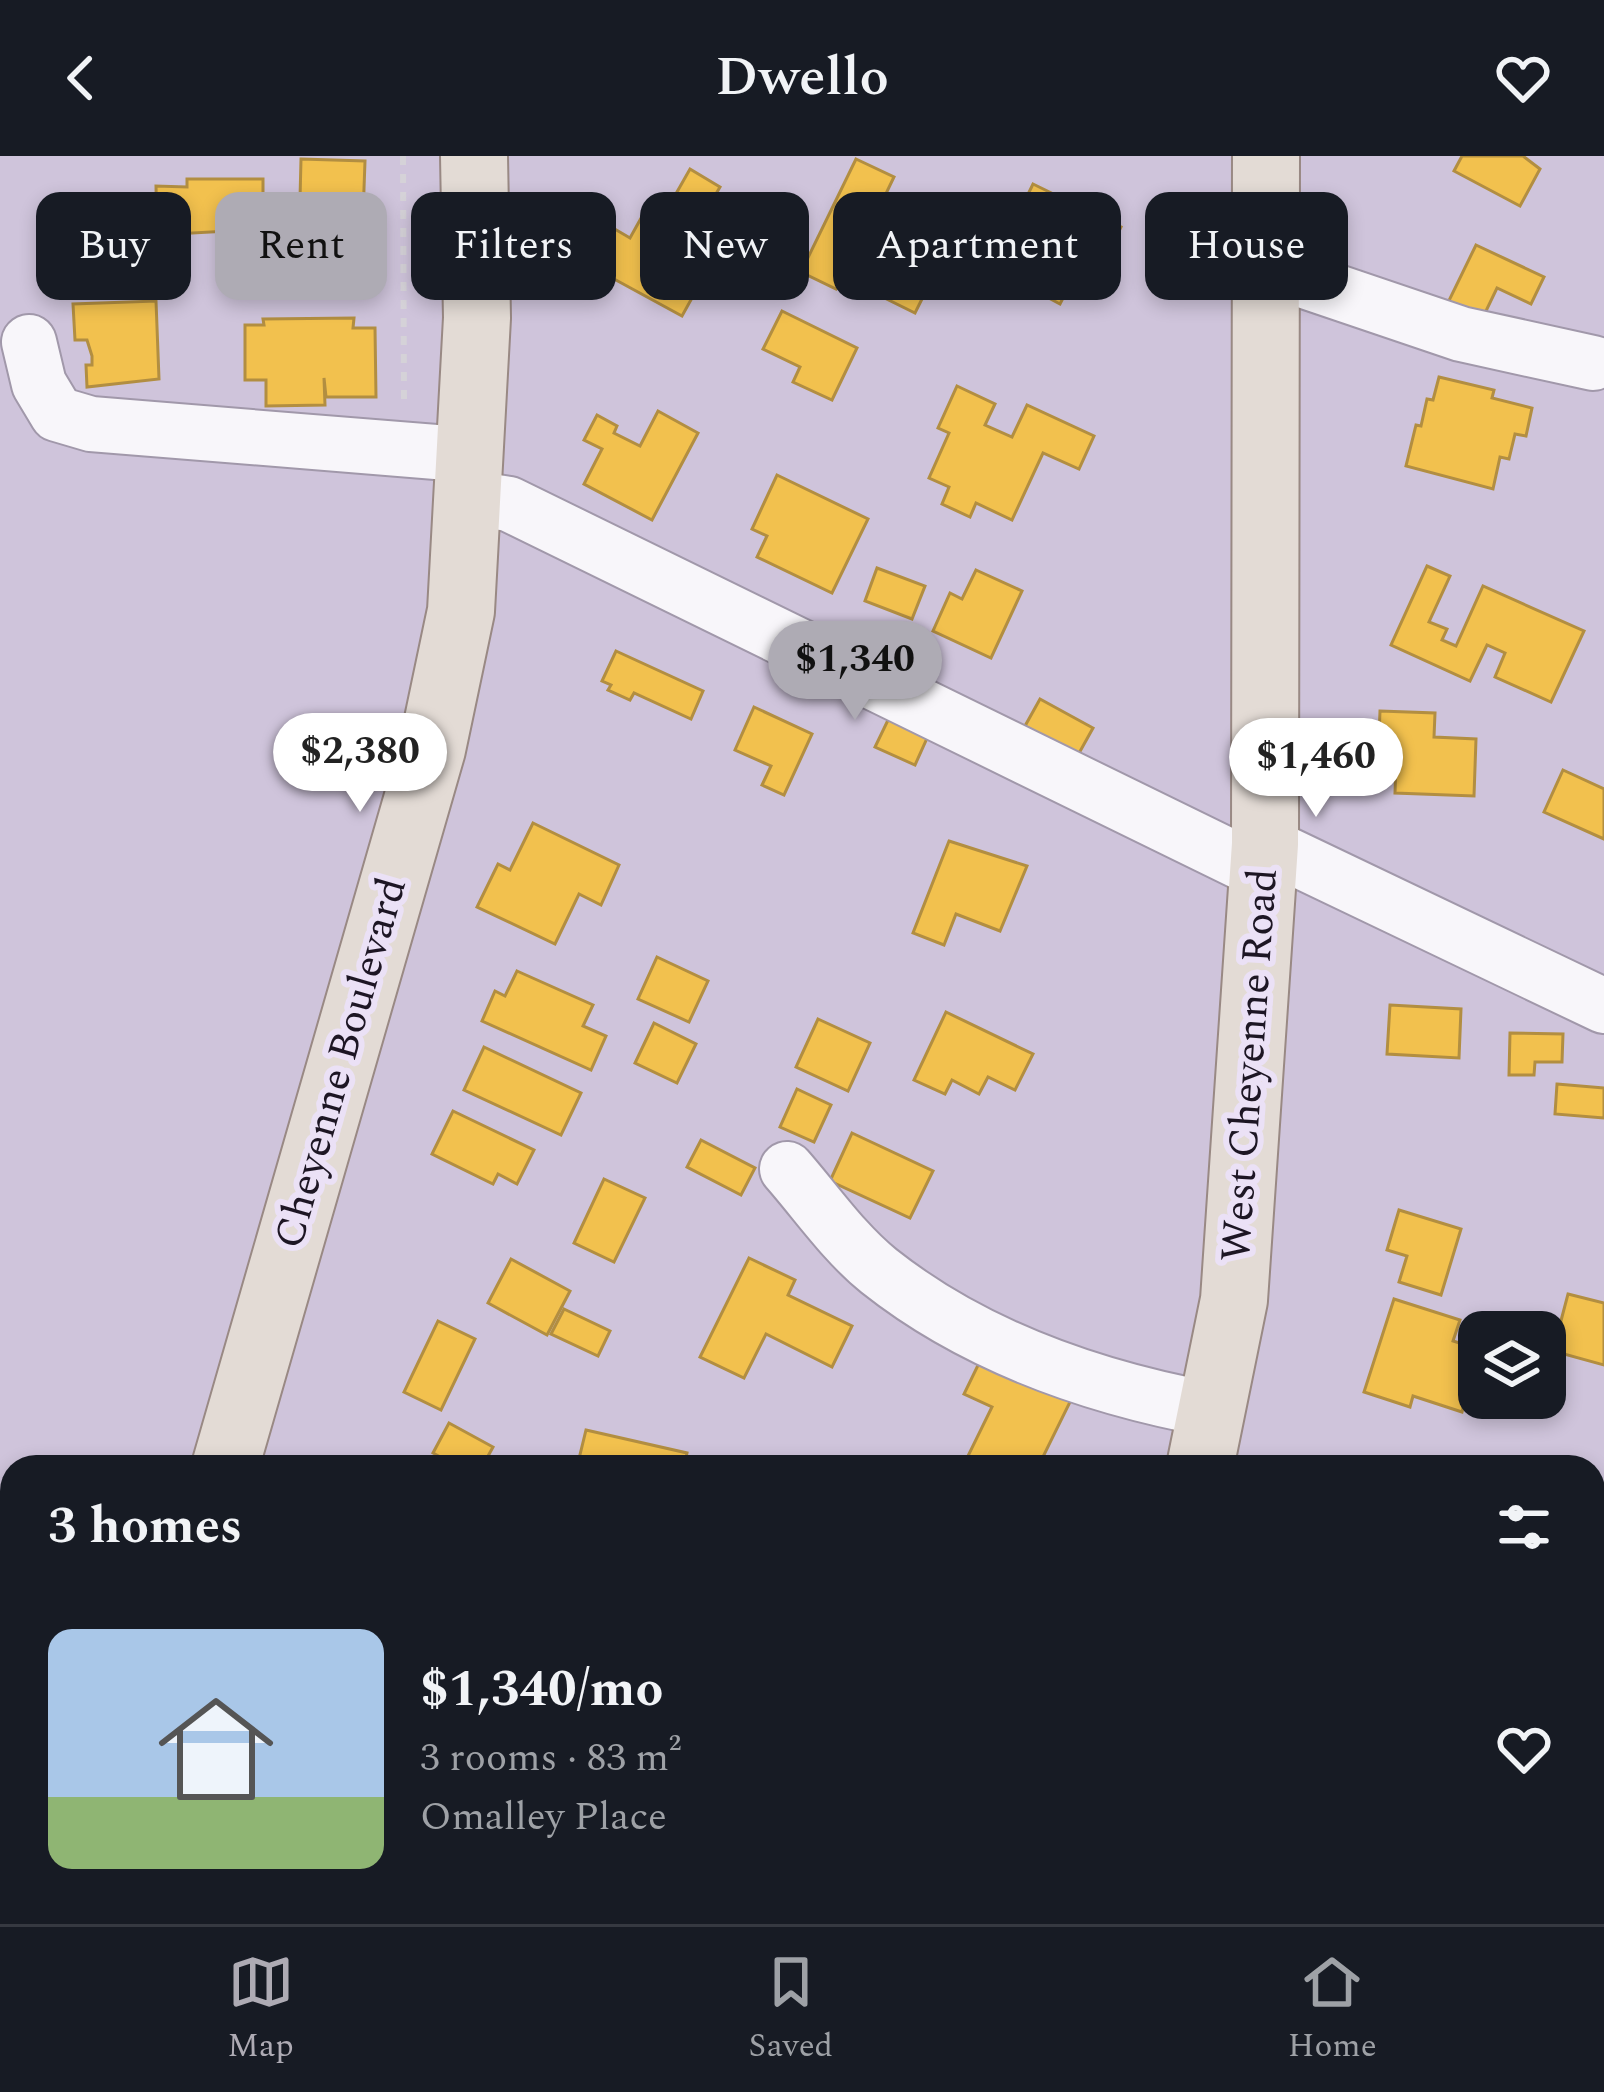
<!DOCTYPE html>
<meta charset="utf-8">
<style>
body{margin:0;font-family:Spectral,serif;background:#20242c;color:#f1f3f6;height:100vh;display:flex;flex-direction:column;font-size:45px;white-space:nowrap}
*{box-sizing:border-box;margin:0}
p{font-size:39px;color:#9ea1a6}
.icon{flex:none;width:66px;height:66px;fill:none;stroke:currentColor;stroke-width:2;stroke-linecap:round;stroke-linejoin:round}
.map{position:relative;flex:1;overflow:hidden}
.panel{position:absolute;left:0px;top:1299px;width:1605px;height:471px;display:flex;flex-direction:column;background:#171b24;border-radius:36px 36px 0 0;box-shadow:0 6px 18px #0003}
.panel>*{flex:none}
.hud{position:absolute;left:36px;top:36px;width:1533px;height:108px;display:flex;gap:24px}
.tools{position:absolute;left:1458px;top:1155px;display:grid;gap:24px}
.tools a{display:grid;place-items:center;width:108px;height:108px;border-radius:24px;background:#171b24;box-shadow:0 6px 18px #0003;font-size:60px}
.price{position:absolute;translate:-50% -102px;padding:0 27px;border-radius:42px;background:#fff;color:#222;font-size:39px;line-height:78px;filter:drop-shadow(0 3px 6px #0008)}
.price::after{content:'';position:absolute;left:50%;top:72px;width:36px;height:27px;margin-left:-18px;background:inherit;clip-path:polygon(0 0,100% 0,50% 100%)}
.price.current{background:#aeabb4;color:#111}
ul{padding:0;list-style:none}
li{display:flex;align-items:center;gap:36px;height:300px;padding:0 48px}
li span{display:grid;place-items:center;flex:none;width:336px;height:240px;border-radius:24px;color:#555}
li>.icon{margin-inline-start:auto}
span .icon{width:144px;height:144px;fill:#fffc;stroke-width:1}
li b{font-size:51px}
h2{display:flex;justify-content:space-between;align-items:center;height:144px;padding:0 48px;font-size:51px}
.pill{padding:0 42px;border-radius:24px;background:#171b24;box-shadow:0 6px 18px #0003;font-size:42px;line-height:108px}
.pill.current{background:#aeabb4;color:#111}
header{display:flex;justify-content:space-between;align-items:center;height:156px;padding:0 48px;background:#171b24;font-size:54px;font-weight:600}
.tab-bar{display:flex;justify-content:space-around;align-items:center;height:168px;border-top:3px solid #363941;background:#171b24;font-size:33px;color:#9ea1a6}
.tab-bar a{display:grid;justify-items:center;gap:6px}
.tab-bar .current{color:#aeabb4}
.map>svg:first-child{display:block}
</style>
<header><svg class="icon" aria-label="back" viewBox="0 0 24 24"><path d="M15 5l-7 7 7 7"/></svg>Dwello<svg class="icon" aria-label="heart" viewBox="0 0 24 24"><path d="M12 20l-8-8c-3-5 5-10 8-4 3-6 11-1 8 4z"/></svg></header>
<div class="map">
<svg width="1604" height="1768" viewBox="0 0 1604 1768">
<rect width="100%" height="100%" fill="#cfc4db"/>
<g fill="#cbb9de">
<polygon points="210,1758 708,1758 729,1768 210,1768"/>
<polygon points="1127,1758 1249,1758 1281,1768 1125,1768"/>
</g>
<g fill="#f2c14e" stroke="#b28e41" stroke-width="3">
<polygon points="1462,0 1523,0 1540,13 1520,50 1454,15"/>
<polygon points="301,3 365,5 361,116 316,115 319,44 300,43"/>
<polygon points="856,3 894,21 867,77 938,111 915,157 842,121 836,133 801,116"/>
<polygon points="690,13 720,31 703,60 673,43"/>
<polygon points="187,23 263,23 263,73 157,79 156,30 187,31"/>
<polygon points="1033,28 1121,71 1104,106 1016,63"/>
<polygon points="645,55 718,95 682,160 592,111 613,72 630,82"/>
<polygon points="1018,79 1079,111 1060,148 998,115"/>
<polygon points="1476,89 1544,121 1531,148 1497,132 1474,180 1440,163"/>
<polygon points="156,145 159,223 87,231 86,209 92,209 92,200 87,184 75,184 73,148"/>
<polygon points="782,155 857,192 832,244 793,226 800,211 763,193"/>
<polygon points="354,162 353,172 375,172 376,241 326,241 324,222 325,249 266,250 266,224 245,224 245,169 264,169 263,163"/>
<polygon points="1439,221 1494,234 1492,242 1532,252 1526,280 1515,278 1509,303 1500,301 1493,333 1406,310 1416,269 1421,270 1427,243 1433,244"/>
<polygon points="957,230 995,248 985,269 1012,281 1027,249 1094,280 1079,313 1043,297 1012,364 976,347 970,361 942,348 949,331 929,322 949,277 938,272"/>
<polygon points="658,255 698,277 652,364 584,328 602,293 584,284 597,259 617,270 614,277 640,290"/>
<polygon points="777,319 868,363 832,437 757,401 767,380 752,373"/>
<polygon points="1427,410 1450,420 1429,466 1447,473 1442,484 1456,490 1483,430 1584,475 1551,546 1495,521 1505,497 1487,489 1470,525 1391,489"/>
<polygon points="877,412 925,430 912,463 865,445"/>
<polygon points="976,414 1022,435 991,502 933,475 950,437 962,443"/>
<polygon points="616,495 703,535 691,563 634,537 630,544 608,534 611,529 602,525"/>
<polygon points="1040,543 1093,572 1078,599 1025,570"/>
<polygon points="754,551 812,578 784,639 762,629 771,610 735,594"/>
<polygon points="1380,555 1435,557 1434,581 1476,583 1474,640 1395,637 1396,607 1378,606"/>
<polygon points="889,562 928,580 915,609 875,591"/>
<polygon points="1563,614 1604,633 1604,683 1544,656"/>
<polygon points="533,667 619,709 601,749 579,738 555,788 477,751 498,708 510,714"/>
<polygon points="949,685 1027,710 1000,775 956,758 944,789 913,777"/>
<polygon points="657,801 708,825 689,866 638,843"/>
<polygon points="517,815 593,849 583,870 606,880 591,914 482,865 495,835 505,840"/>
<polygon points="1390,849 1461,853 1459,902 1387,898"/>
<polygon points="946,856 1033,898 1015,934 988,921 979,938 952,924 945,938 914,924"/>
<polygon points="818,863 870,887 848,935 796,911"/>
<polygon points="654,867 696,888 677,927 635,907"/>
<polygon points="1510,877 1563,878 1562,906 1535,906 1534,919 1509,919"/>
<polygon points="484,891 581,937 561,979 464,934"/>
<polygon points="1557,928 1604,932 1604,962 1555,958"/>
<polygon points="797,933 831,949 814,986 780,971"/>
<polygon points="453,955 534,994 517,1028 498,1018 493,1028 432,998"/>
<polygon points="852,977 933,1015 910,1062 830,1025"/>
<polygon points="701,984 755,1012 741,1039 687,1011"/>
<polygon points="604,1023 645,1042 614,1106 574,1087"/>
<polygon points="1399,1054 1461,1073 1441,1139 1399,1126 1407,1100 1387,1094"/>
<polygon points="749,1102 795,1124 788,1139 852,1170 832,1211 766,1178 744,1222 700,1201"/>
<polygon points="511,1103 570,1135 547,1179 488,1147"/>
<polygon points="1568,1138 1604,1147 1604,1209 1553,1195"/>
<polygon points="1394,1143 1460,1164 1453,1185 1479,1193 1462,1256 1413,1240 1410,1251 1364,1236"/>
<polygon points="564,1153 610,1175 598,1200 551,1178"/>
<polygon points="438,1165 475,1183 441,1254 404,1236"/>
<polygon points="982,1201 1071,1244 1038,1311 980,1311 966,1304 992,1251 964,1238"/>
<polygon points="449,1267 493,1291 482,1311 459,1311 433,1297"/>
<polygon points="586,1274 687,1297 684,1311 577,1311"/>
<polygon points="886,1758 960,1758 957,1768 883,1768"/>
<polygon points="1335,1758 1420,1758 1449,1767 1332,1768"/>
</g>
<g fill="#3f88c5" stroke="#356695" stroke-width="3">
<polygon points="286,1758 312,1766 314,1762 326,1768 281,1768"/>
<polygon points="369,1758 386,1758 406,1768 364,1768"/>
</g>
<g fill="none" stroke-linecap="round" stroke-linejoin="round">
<defs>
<g id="minor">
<polyline points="1266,112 1461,178 1593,207"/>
<polyline points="29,186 39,228 57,258 91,268 473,299"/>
<polyline points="471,342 509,348 1263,717"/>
<polyline points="1265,688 1604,850"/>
<path d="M787 1013C816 1046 844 1087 879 1115 976 1192 1094 1232 1214 1254"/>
<polyline points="1593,1748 1604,1751"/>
<polyline points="548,1758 569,1768"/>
<polyline points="1110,1758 1151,1768"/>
</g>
<g id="major">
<polyline points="225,1311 432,593 461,455 477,162 474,0"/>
<polyline points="1200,1311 1234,1144 1265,688 1266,0"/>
<polyline points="160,1758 160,1768"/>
<polyline points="1091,1768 1094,1758"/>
</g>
</defs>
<use href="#minor" stroke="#a198aa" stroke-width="58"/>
<use href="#major" stroke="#998984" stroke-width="70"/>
<polyline stroke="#d5d2d8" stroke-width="6" stroke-dasharray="9 9" stroke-linecap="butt" points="403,0 404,247"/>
<use href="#minor" stroke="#f8f6fa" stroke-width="54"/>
<use href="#major" stroke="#e3dbd5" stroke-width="66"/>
</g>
<g text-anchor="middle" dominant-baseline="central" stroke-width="12" stroke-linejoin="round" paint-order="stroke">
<g font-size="42" fill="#1d1624" stroke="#ebe1f6">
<text transform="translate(341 907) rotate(-74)">Cheyenne Boulevard</text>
<text transform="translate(1250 909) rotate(-86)">West Cheyenne Road</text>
</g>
</g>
</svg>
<div class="tools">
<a><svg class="icon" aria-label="layers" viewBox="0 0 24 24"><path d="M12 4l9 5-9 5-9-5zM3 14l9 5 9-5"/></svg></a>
</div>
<b class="price current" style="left:855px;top:567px">$1,340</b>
<b class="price" style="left:360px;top:659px">$2,380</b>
<b class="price" style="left:1316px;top:664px">$1,460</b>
<div class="hud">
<a class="pill">Buy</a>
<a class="pill current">Rent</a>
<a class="pill">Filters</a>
<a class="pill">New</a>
<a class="pill">Apartment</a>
<a class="pill">House</a>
</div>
<section class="panel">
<h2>3 homes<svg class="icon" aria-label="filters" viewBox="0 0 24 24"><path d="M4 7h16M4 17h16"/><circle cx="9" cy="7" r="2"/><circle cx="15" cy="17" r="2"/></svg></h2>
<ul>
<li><span style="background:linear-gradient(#a9c7e8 70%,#8fb573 0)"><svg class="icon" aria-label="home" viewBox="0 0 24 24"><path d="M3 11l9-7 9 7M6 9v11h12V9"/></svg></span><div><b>$1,340/mo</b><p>3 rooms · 83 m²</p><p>Omalley Place</p></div><svg class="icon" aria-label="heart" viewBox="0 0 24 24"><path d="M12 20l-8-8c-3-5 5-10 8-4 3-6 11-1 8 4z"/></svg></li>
</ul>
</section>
</div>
<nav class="tab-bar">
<a class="current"><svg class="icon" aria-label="map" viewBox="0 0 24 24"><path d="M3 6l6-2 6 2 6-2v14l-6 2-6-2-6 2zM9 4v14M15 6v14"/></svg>Map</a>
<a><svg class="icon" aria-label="saved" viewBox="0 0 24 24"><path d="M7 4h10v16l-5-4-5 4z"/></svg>Saved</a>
<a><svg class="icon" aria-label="home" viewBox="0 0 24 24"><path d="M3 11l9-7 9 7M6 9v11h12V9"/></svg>Home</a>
</nav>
